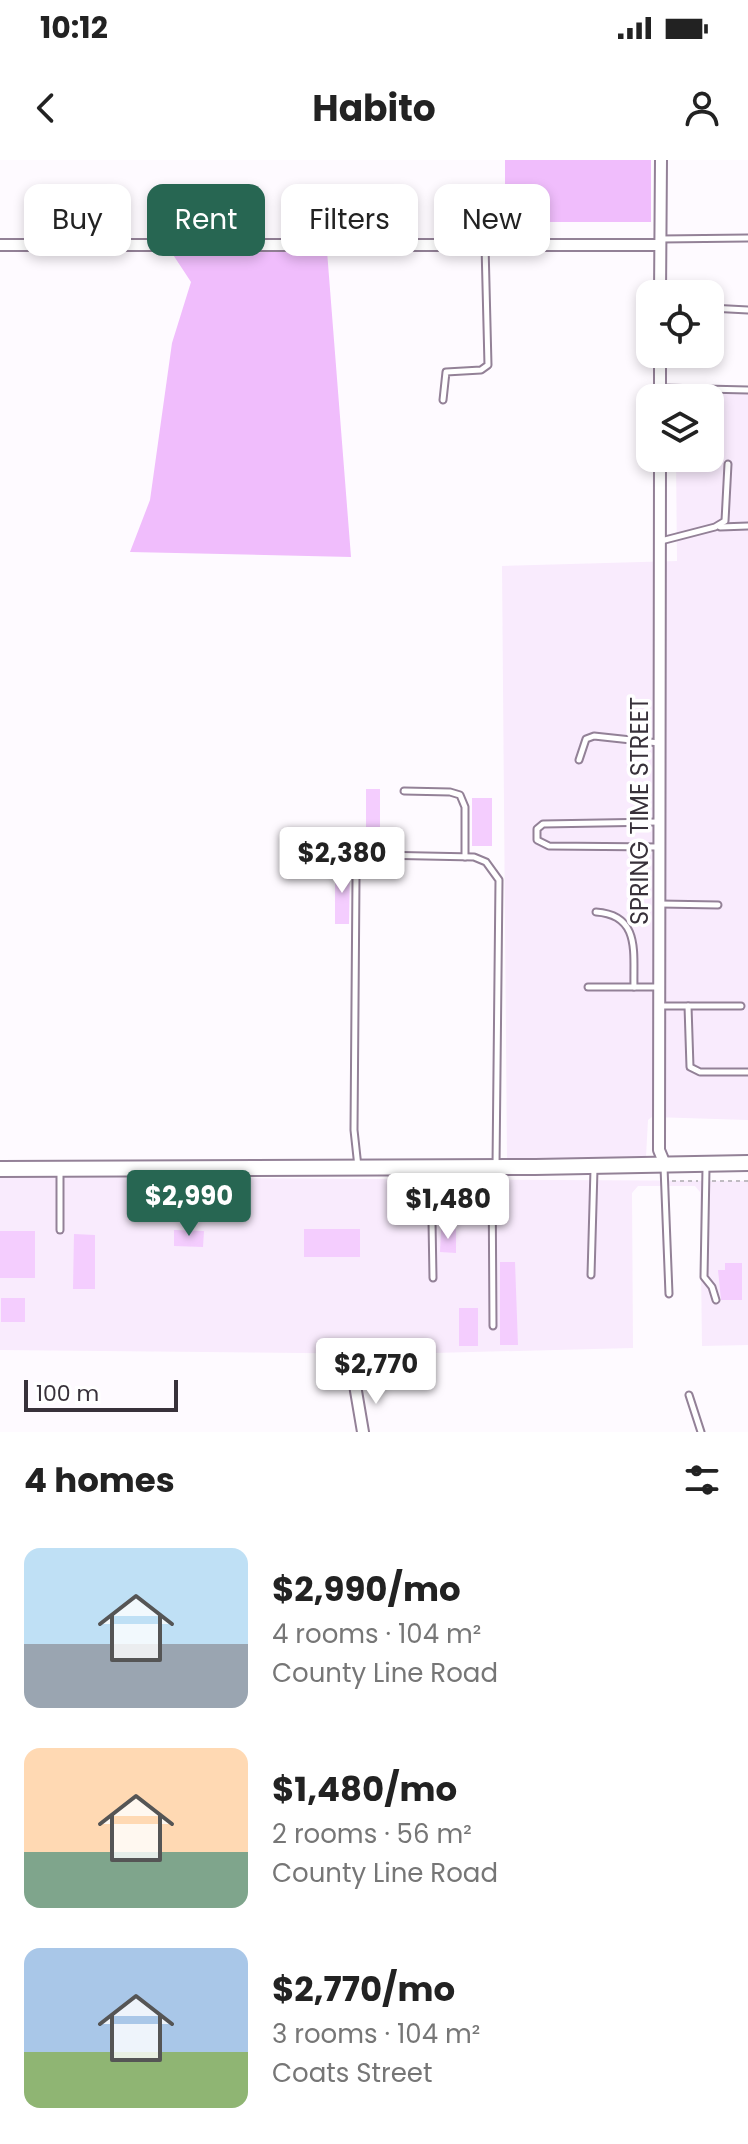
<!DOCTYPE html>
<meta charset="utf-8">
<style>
body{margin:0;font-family:Poppins,sans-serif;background:#f2f2f2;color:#222;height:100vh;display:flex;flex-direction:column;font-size:30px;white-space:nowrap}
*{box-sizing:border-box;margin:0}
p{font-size:26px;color:#767676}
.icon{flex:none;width:44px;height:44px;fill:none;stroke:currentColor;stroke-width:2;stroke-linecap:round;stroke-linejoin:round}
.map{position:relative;height:1272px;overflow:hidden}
.side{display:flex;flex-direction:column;background:#fff;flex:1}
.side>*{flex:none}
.guide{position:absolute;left:24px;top:24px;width:700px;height:72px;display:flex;gap:16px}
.tools{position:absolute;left:636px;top:120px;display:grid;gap:16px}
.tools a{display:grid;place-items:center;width:88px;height:88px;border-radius:16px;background:#fff;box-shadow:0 4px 12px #0003;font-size:40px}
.scale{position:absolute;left:24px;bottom:20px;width:154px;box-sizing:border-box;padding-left:8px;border:4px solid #38313a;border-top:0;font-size:22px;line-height:28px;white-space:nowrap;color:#38313a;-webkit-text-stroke:6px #fff;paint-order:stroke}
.price{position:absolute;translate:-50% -68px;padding:0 18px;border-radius:8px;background:#fff;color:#222;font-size:26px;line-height:52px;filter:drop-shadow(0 2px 4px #0008)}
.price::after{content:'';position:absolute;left:50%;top:48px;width:24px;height:18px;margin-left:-12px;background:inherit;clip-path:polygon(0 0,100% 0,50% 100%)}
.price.selected{background:#276652;color:#fff}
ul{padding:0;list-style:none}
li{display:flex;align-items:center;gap:24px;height:200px;padding:0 24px}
li span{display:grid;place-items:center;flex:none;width:224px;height:160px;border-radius:16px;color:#555}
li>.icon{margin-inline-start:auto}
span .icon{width:96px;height:96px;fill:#fffc;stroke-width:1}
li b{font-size:34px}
h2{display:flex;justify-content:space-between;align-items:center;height:96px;padding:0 24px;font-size:34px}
.chip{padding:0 28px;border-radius:16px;background:#fff;box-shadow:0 4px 12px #0003;font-size:28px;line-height:72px}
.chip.selected{background:#276652;color:#fff}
.status{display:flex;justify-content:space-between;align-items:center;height:56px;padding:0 40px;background:#fff;direction:ltr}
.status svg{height:22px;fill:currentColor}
header{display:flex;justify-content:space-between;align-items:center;height:104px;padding:0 24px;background:#fff;font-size:36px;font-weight:700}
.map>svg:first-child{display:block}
</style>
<div class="status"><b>10:12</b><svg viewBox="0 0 49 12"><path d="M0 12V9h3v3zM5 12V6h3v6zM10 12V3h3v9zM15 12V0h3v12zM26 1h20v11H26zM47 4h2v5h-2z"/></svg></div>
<header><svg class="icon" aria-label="back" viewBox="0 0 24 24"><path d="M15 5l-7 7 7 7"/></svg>Habito<svg class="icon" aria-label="person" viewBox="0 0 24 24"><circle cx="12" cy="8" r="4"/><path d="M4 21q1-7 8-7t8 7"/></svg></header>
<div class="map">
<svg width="748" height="1272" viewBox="0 0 748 1272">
<rect width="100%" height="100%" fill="#fefaff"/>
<g fill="#f9ebfd">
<polygon points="675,230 748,232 748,960 652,957 648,960 646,997 507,1001 502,406 677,401 676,298 710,298 710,238 675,238"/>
<polygon points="0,1017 748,1021 748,1185 702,1186 700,1032 695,1026 638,1026 632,1033 633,1188 395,1194 0,1190"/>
</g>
<g fill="#f0bdfc">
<rect x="505" y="0" width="146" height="62"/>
<polygon points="166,84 205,93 327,91 351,397 130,392 150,340 172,183 191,122"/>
</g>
<g fill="#f4cdfe">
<rect x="366" y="629" width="14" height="49"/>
<rect x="472" y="638" width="20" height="48"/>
<polygon points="335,707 350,707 349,764 335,764"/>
<rect x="304" y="1069" width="56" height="28"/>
<polygon points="441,1069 456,1069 456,1093 440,1092"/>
<polygon points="174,1070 204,1071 203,1087 174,1086"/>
<rect x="0" y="1071" width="35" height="47"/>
<polygon points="74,1074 95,1075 95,1129 73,1129"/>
<polygon points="500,1102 515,1102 518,1185 500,1185"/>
<polygon points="725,1103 742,1103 742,1140 721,1140 718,1110 725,1110"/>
<rect x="1" y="1138" width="24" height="24"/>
<rect x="459" y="1148" width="19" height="38"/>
</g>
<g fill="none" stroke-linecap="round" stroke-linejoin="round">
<defs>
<g id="service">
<polyline points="661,79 748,78"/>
<polyline points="710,148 748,150"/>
<polyline points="661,228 748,230"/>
<polyline points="443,240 446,212 481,210 488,205 485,85"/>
<polyline points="720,367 748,366"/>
<polyline points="661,381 715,367 725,361 728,304"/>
<polyline points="579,600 586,579 594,576 659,583"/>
<polyline points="404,631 450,632 460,635 465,647 465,697"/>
<polyline points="658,662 543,664 537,669 537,680 549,686 659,687"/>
<polyline points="660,744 718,745"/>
<path d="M596 752C641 755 633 793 634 827"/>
<polyline points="588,827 658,827"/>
<polyline points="660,846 741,846"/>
<polyline points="688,846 690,907 700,912 748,912"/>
<polyline points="358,1007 354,970 356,718 364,699 377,695 474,697 486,702 499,720 496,1006"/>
<polyline points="664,1007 669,1134"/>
<polyline points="492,1008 493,1166"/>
<polyline points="706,1008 704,1117 712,1127 716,1140"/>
<polyline points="60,1010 60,1070"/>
<polyline points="591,1115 594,1009"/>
<polyline points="433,1118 432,1061 437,1050 436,1009"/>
<polyline points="689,1235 701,1272"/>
</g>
<g id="minor">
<polyline points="0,85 660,85"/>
<polyline points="660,134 661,0"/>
<polyline points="660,238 660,194"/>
<polyline points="660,298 659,990 664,1002"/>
<polyline points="355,1225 363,1272"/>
</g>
<polyline id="secondary" points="0,1009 535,1007 748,1003"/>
</defs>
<use href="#service" stroke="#938197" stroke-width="9"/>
<use href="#minor" stroke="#938197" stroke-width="14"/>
<use href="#secondary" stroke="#938197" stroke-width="18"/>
<g stroke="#c0bbc2" stroke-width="2" stroke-dasharray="4 4" stroke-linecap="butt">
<polyline points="672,1021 698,1021"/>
<polyline points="712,1021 748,1021"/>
</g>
<use href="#service" stroke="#fff" stroke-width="5"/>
<use href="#minor" stroke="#fff" stroke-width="10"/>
<use href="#secondary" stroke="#fff" stroke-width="14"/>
</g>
<g text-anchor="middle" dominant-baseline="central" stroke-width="7" stroke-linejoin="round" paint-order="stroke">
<g font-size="24" fill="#38313a" stroke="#fff">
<text transform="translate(639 651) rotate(-90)">SPRING TIME STREET</text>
</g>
</g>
</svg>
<div class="tools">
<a><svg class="icon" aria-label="locate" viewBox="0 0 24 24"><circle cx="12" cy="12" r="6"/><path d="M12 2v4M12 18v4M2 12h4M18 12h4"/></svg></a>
<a><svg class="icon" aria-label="layers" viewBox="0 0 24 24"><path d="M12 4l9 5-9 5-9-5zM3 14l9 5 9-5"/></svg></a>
</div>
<div class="scale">100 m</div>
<b class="price" style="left:342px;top:735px">$2,380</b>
<b class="price selected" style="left:189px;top:1078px">$2,990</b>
<b class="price" style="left:448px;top:1081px">$1,480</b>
<b class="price" style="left:376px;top:1246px">$2,770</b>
<div class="guide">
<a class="chip">Buy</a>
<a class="chip selected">Rent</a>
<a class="chip">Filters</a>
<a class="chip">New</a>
</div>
</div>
<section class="side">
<h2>4 homes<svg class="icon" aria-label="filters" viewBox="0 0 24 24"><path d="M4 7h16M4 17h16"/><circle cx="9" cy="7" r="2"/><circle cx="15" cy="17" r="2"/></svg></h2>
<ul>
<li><span style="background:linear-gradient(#bfe0f5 60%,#9aa5b1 0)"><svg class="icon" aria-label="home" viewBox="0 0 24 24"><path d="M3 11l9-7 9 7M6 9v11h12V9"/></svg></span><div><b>$2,990/mo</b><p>4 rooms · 104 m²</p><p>County Line Road</p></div></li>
<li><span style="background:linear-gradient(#ffd9b3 65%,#7fa58c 0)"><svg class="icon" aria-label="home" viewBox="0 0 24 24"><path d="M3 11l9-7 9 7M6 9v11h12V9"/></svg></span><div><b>$1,480/mo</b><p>2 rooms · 56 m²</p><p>County Line Road</p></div></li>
<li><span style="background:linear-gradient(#a9c7e8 65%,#8fb573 0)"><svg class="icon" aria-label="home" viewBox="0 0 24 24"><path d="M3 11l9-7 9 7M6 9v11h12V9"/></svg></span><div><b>$2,770/mo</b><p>3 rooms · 104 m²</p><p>Coats Street</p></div></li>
</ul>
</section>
